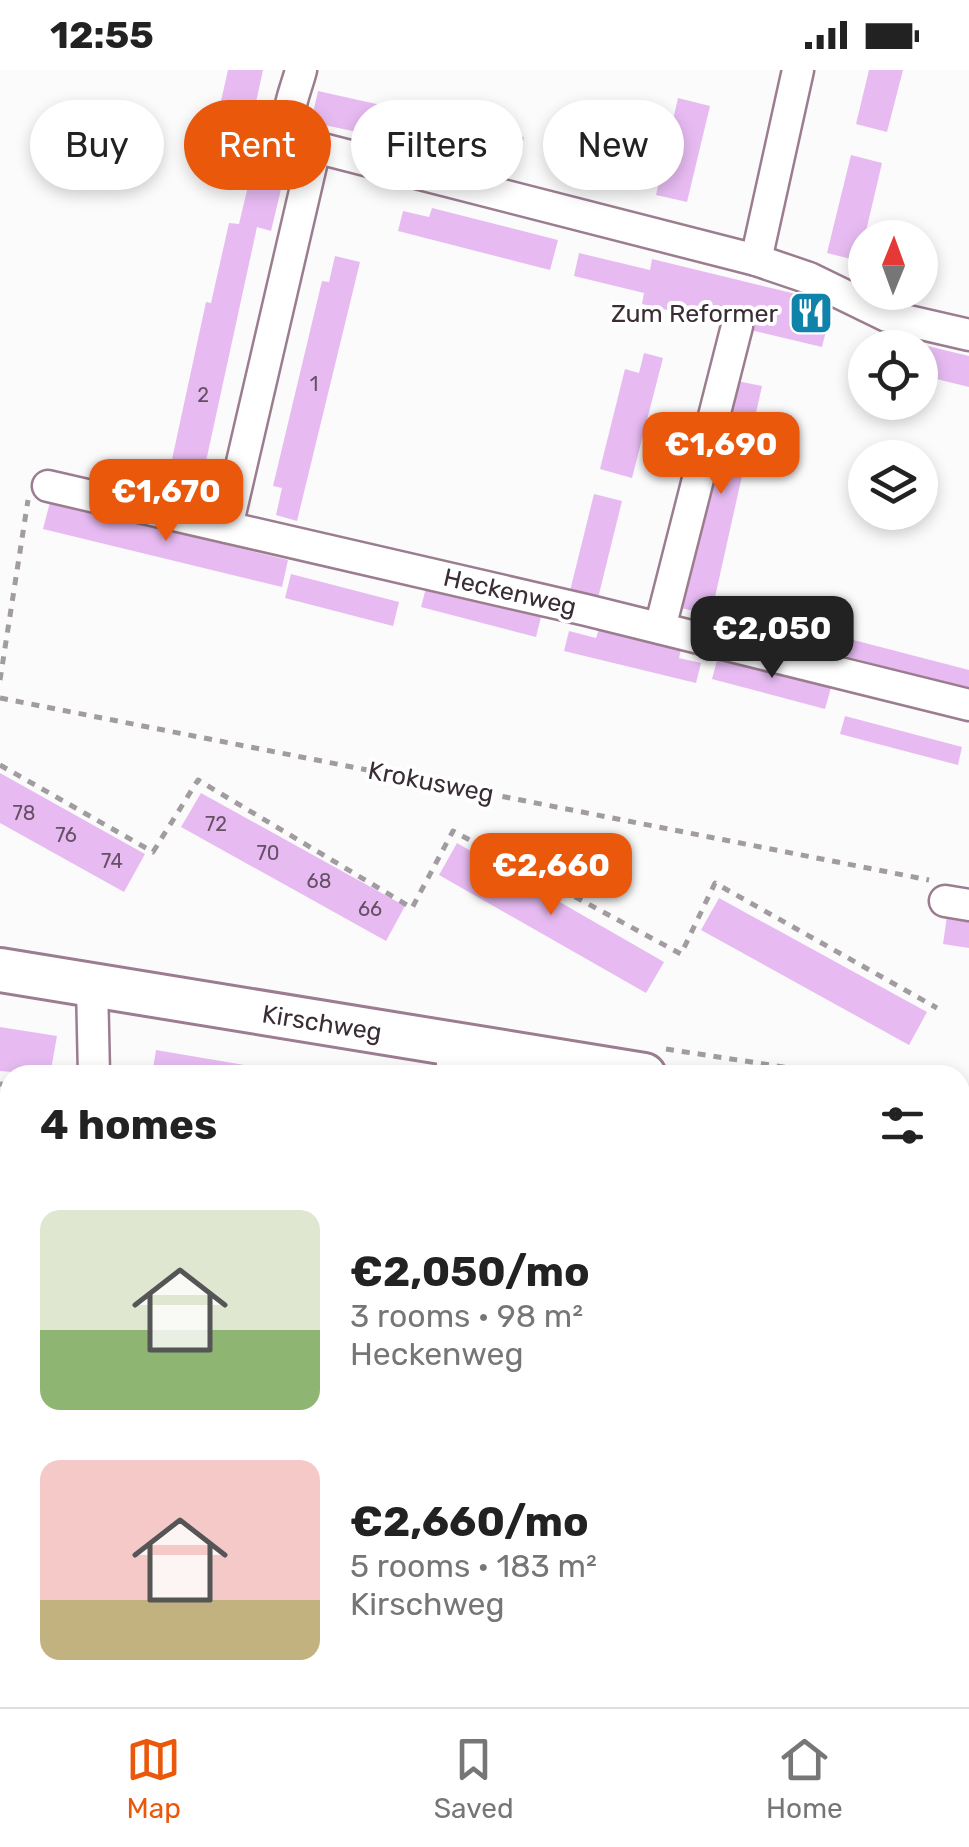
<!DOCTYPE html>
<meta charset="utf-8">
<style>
body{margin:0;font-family:Rubik,sans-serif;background:#f2f2f2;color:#222;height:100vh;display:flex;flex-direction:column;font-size:38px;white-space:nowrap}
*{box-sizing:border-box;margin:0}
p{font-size:32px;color:#767676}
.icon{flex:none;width:55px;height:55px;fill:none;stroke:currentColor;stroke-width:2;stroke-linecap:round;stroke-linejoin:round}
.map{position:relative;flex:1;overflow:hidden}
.side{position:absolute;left:0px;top:995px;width:970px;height:642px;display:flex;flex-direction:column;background:#fff;border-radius:30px 30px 0 0;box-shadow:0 5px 15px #0003}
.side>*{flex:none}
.banner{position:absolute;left:30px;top:30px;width:910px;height:90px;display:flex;gap:20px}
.needle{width:65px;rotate:1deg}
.buttons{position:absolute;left:848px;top:150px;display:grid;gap:20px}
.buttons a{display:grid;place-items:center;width:90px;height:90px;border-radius:50%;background:#fff;box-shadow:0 5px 15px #0003;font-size:50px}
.price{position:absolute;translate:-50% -85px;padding:0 22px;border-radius:20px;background:#ea580c;color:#fff;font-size:32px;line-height:65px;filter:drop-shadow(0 2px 5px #0008)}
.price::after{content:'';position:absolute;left:50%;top:60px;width:30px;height:22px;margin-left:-15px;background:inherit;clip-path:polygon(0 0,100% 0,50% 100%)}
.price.current{background:#222;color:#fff}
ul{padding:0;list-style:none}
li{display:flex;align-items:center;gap:30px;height:250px;padding:0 40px}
li span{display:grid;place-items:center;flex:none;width:280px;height:200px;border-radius:20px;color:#555}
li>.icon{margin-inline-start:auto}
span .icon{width:120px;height:120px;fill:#fffc;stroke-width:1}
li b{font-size:42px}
h2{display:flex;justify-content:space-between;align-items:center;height:120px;padding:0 40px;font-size:42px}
.tag{padding:0 35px;border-radius:45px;background:#fff;box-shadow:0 5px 15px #0003;font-size:35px;line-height:90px}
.tag.current{background:#ea580c;color:#fff}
.status{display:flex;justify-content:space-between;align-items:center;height:70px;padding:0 50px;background:#fff;direction:ltr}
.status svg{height:28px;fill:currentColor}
.tab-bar{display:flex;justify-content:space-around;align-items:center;height:140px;border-top:2px solid #e0e0e0;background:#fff;font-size:28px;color:#767676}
.tab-bar a{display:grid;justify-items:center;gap:5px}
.tab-bar .current{color:#ea580c}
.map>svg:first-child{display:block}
</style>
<div class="status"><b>12:55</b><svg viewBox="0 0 49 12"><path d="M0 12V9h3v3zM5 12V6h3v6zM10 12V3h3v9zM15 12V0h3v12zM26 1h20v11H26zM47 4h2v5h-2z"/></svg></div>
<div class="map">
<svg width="969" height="1637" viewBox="0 0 969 1637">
<rect width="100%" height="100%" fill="#fbfbfb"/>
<g fill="#e7bbf2">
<polygon points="228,0 263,0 246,78 212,71"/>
<polygon points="869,0 903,0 887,62 856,54"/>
<polygon points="318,21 524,67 517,97 311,52"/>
<polygon points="678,28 710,36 687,132 656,125"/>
<polygon points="256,82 288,90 271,161 257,157 200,419 190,417 186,436 163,431 206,232 211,233 229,153 239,154"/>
<polygon points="851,85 882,93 859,191 827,183"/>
<polygon points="432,138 558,170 550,200 398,161 403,141 429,147"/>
<polygon points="579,183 650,200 652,189 833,233 822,277 642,234 644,223 574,206"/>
<polygon points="335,186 360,192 297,451 276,445 282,418 273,416 322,211 329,212"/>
<polygon points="911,272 969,286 969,317 920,305 920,278 910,278"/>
<polygon points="644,283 663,288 632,408 600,399 625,299 639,303"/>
<polygon points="732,310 762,316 711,545 681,538"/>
<polygon points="594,424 622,431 598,528 570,521"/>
<polygon points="50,432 288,490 282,517 43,459"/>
<polygon points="291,504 399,532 393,556 285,528"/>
<polygon points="427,514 542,543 536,567 421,537"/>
<polygon points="599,559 681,579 679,588 701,593 696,613 564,581 569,561 596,568"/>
<polygon points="838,566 969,600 969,619 833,583"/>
<polygon points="719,583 832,614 825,639 712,609"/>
<polygon points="845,646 962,677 958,695 840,664"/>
<polygon points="0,703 145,784 124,822 0,753"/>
<polygon points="201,723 405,836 386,871 181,757"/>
<polygon points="457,773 664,892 646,923 439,805"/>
<polygon points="719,828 927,942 909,975 701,860"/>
<polygon points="947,846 969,850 969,878 943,874"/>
<polygon points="0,957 57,966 50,1005 0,1001"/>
<polygon points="156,980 292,1003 291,1005 152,1005"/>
<polygon points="960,1102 969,1103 969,1141 960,1140"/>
<rect x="30" y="1628" width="32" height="9"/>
<polygon points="147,1628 180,1628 180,1637 148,1637"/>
<rect x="383" y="1628" width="38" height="9"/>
<polygon points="505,1628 543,1628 544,1637 506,1637"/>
<rect x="743" y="1628" width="40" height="9"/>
<polygon points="862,1628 904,1628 905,1637 862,1637"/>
</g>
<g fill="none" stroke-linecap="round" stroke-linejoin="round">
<defs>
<g id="minor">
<path d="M301 0C295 25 276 58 303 74L756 190 809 208 887 246 969 265"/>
<polyline points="756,190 798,0"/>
<polyline points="48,416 586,540 969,635"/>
<polyline points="227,457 315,78"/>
<polyline points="660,558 737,256"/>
<polyline points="945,831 969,835"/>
<polyline points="92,915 94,1005"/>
<polyline points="452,974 452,1005"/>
<polyline points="105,1628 105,1637"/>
<polyline points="464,1628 464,1637"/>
<polyline points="822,1628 822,1637"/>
</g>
<g id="secondary">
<polyline points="0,900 644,1005"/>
<polyline points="960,1052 969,1054"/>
</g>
</defs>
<use href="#minor" stroke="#9b7d8f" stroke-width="35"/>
<use href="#secondary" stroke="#9b7d8f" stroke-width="48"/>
<g stroke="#a29ca0" stroke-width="5" stroke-dasharray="8 8" stroke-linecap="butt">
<polyline points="0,610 28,430"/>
<polyline points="0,628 929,810"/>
<polyline points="0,695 153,782 198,710 412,838 453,761 681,884 715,813 937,938"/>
<polyline points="666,979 836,1005"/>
<polyline points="0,1014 10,1015"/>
<polyline points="960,1147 969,1149"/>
</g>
<use href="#minor" stroke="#fff" stroke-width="30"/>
<use href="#secondary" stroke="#fff" stroke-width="42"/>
</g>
<defs>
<symbol id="restaurant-square" viewBox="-11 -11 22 22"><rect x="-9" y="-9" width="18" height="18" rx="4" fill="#0f83a9" stroke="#fff"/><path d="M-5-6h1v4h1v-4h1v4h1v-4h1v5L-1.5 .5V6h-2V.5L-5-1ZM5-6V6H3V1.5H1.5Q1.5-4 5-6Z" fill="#fff"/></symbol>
</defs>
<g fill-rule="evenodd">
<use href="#restaurant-square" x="786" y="218" width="50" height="50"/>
</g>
<g text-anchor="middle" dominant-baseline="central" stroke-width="8" stroke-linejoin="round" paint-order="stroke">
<g font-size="20" fill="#655064">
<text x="314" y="314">1</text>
<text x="203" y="325">2</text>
<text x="24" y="743">78</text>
<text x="216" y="754">72</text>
<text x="66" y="765">76</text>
<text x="268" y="783">70</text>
<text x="112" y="791">74</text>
<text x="319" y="811">68</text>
<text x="370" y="839">66</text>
</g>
<g font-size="25" fill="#3a2d35" stroke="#fff" text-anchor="end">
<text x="778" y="243">Zum Reformer</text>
</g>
<g font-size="25" fill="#3a2d35" stroke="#fff">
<text transform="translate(510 522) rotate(13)">Heckenweg</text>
<text transform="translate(431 712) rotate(11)">Krokusweg</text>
<text transform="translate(322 953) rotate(9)">Kirschweg</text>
</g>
</g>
</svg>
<div class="buttons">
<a><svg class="needle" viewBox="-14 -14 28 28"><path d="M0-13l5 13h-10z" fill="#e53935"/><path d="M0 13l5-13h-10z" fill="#767676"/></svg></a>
<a><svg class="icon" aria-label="locate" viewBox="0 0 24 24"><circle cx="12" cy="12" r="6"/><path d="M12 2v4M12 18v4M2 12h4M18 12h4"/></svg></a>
<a><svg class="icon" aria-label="layers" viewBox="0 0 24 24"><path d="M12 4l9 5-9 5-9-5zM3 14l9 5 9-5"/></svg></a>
</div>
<b class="price" style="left:721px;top:427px">€1,690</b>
<b class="price" style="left:166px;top:474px">€1,670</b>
<b class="price current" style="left:772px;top:611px">€2,050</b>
<b class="price" style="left:551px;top:848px">€2,660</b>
<div class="banner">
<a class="tag">Buy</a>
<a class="tag current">Rent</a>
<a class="tag">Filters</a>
<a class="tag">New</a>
</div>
<section class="side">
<h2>4 homes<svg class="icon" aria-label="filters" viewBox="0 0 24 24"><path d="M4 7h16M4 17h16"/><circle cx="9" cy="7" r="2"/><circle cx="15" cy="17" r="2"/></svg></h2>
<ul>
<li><span style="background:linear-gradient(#dfe7d0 60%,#8fb573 0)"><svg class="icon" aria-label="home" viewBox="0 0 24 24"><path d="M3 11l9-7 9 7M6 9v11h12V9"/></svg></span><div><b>€2,050/mo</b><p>3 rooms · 98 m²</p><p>Heckenweg</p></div></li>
<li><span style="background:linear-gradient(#f6c9c9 70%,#c2b280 0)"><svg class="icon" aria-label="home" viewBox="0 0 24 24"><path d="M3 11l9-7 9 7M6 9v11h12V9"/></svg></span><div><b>€2,660/mo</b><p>5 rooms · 183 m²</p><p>Kirschweg</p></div></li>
</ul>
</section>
</div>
<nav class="tab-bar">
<a class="current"><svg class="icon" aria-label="map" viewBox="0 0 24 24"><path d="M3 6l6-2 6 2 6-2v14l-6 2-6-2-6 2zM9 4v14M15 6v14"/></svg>Map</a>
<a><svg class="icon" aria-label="saved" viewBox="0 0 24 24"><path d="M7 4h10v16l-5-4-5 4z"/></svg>Saved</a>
<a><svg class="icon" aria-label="home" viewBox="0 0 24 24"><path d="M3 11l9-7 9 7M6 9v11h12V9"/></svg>Home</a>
</nav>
